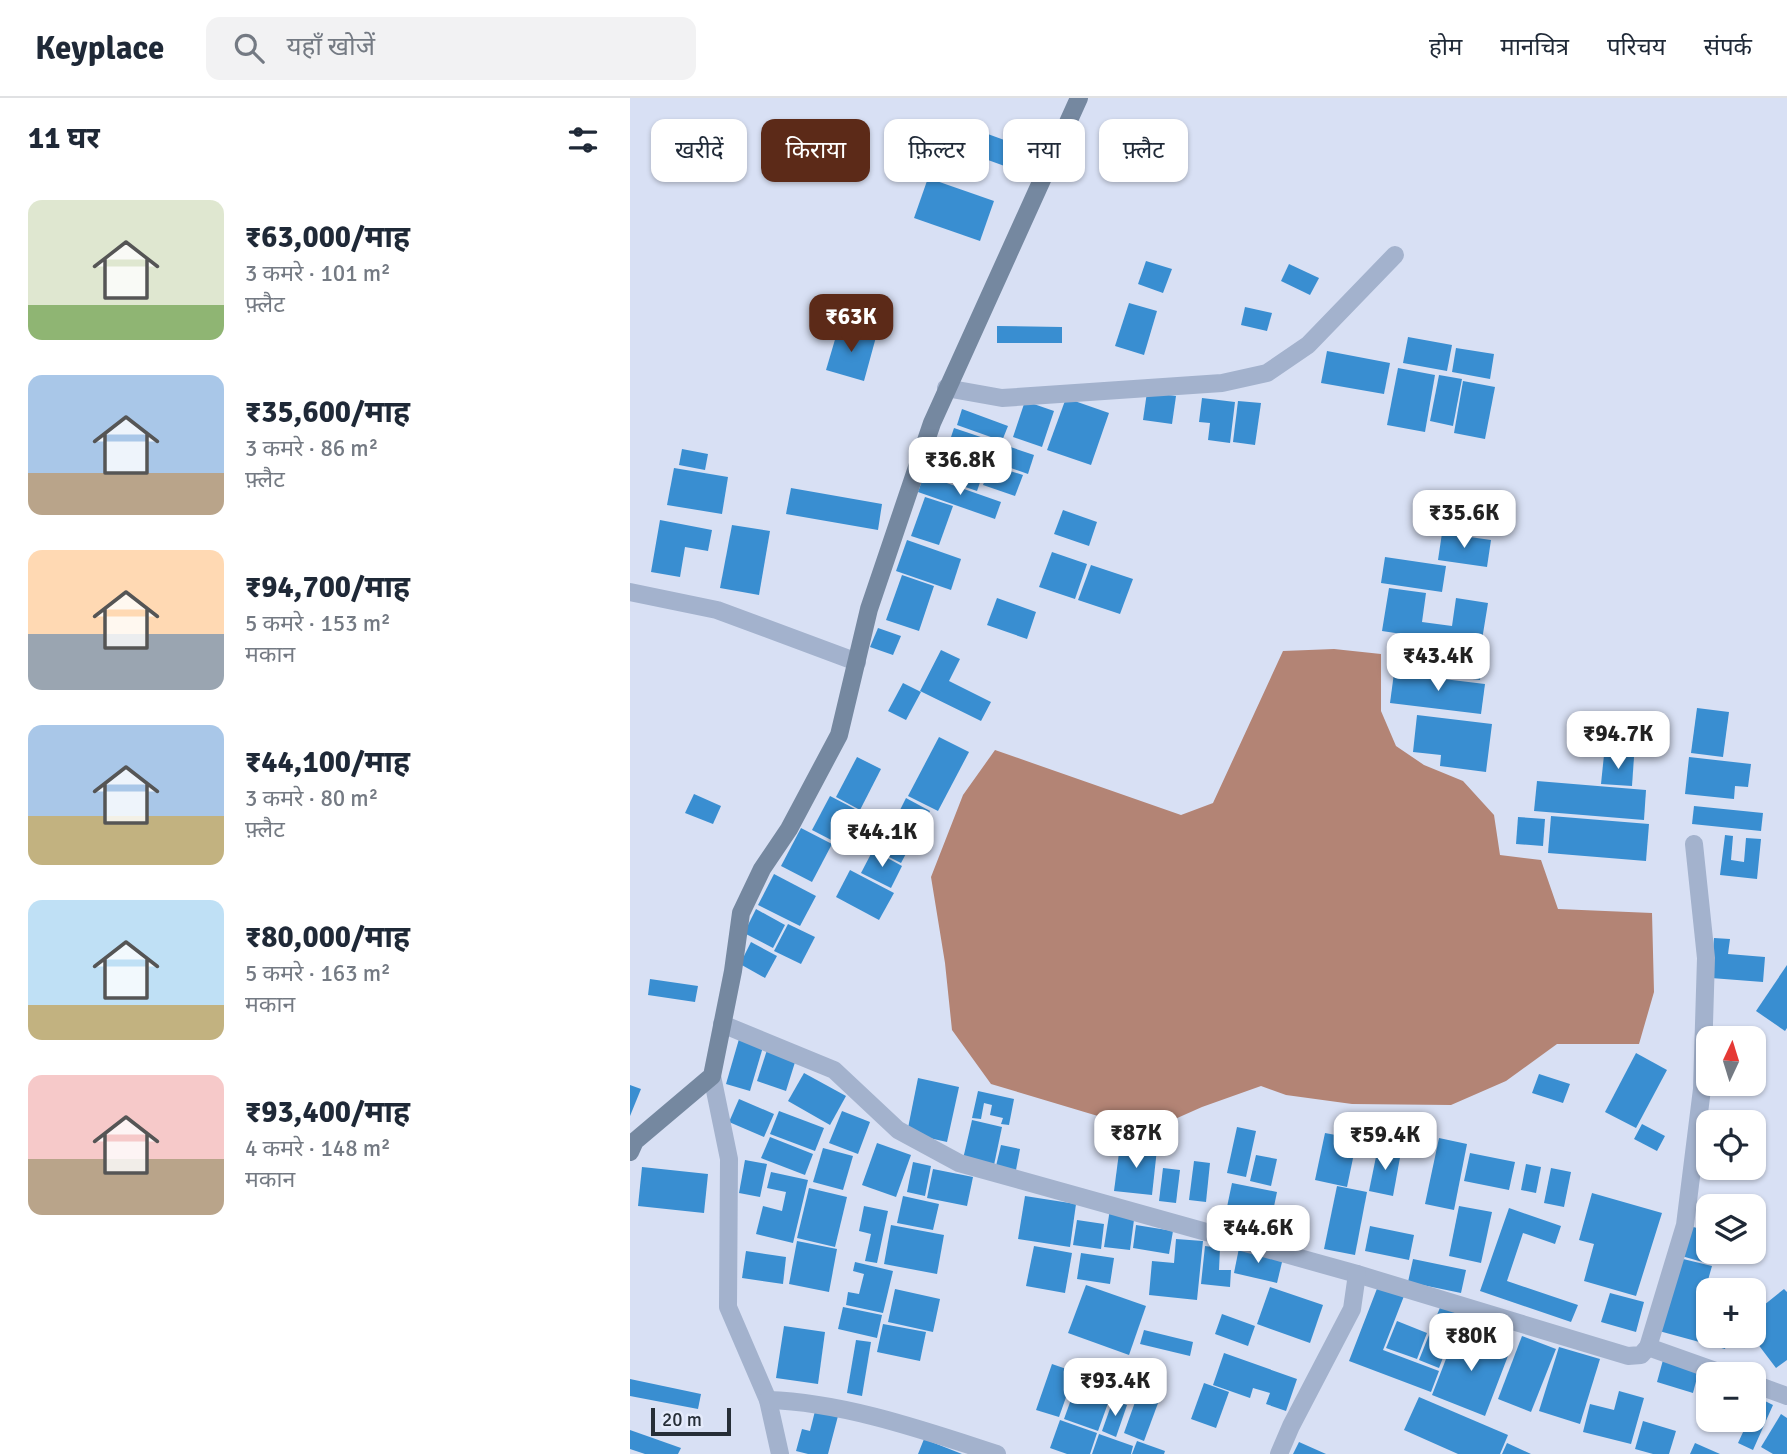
<!DOCTYPE html>
<html lang="hi">
<meta charset="utf-8">
<style>
body{margin:0;font-family:Signika,"Noto Sans Devanagari",sans-serif;background:#f2f2f3;color:#1f2937;height:100vh;display:flex;flex-direction:column;font-size:26px;white-space:nowrap}
*{box-sizing:border-box;margin:0}
p{font-size:23px;color:#747a83}
.icon{flex:none;width:38px;height:38px;fill:none;stroke:currentColor;stroke-width:2;stroke-linecap:round;stroke-linejoin:round}
.map{position:relative;flex:1;overflow:hidden}
.panel{display:flex;flex-direction:column;background:#fff;width:630px}
.panel>*{flex:none}
.banner{position:absolute;left:21px;top:21px;width:665px;height:63px;display:flex;gap:14px}
.needle{width:46px;rotate:4deg}
.tools{position:absolute;left:1066px;top:928px;display:grid;gap:14px}
.tools a{display:grid;place-items:center;width:70px;height:70px;border-radius:14px;background:#fff;box-shadow:0 2px 5px #0004;font-size:35px}
.scale{position:absolute;left:21px;bottom:18px;width:80px;box-sizing:border-box;padding-left:7px;border:4px solid #262e37;border-top:0;font-size:19px;line-height:24px;white-space:nowrap;color:#262e37;-webkit-text-stroke:5px #e5ebfb;paint-order:stroke}
.price{position:absolute;translate:-50% -60px;padding:0 16px;border-radius:14px;background:#fff;color:#222;font-size:23px;line-height:46px;filter:drop-shadow(0 2px 4px #0008)}
.price::after{content:'';position:absolute;left:50%;top:42px;width:21px;height:16px;margin-left:-10px;background:inherit;clip-path:polygon(0 0,100% 0,50% 100%)}
.price.current{background:#5c2a18;color:#fff}
ul{padding:0;list-style:none}
li{display:flex;align-items:center;gap:21px;height:175px;padding:0 28px}
li span{display:grid;place-items:center;flex:none;width:196px;height:140px;border-radius:14px;color:#555}
li>.icon{margin-inline-start:auto}
span .icon{width:84px;height:84px;fill:#fffc;stroke-width:1}
li b{font-size:30px}
h2{display:flex;justify-content:space-between;align-items:center;height:84px;padding:0 28px;font-size:30px}
.chip{padding:0 24px;border-radius:14px;background:#fff;box-shadow:0 2px 5px #0004;font-size:24px;line-height:63px}
.chip.current{background:#5c2a18;color:#fff}
header{display:flex;align-items:center;gap:42px;box-sizing:border-box;height:98px;padding:0 35px;background:#fff;border-bottom:2px solid #e0e1e3}
header strong{font-size:33px}
nav{display:flex;gap:38px;margin-inline-start:auto;font-size:24px}
.search{width:490px;height:63px;background:#f2f2f3;display:flex;align-items:center;gap:18px;box-sizing:border-box;padding:0 24px;border-radius:14px;color:#747a83;font-size:26px}
main{display:flex;flex:1;min-height:0}
.map>svg:first-child{display:block}
</style>
<header>
<strong>Keyplace</strong>
<div class="search"><svg class="icon" aria-label="search" viewBox="0 0 24 24"><circle cx="10" cy="10" r="6"/><path d="M15 15l6 6"/></svg>यहाँ खोजें</div>
<nav><a>होम</a><a>मानचित्र</a><a>परिचय</a><a>संपर्क</a></nav>
</header>
<main>
<section class="panel">
<h2>11 घर<svg class="icon" aria-label="filters" viewBox="0 0 24 24"><path d="M4 7h16M4 17h16"/><circle cx="9" cy="7" r="2"/><circle cx="15" cy="17" r="2"/></svg></h2>
<ul>
<li><span style="background:linear-gradient(#dfe7d0 75%,#8fb573 0)"><svg class="icon" aria-label="home" viewBox="0 0 24 24"><path d="M3 11l9-7 9 7M6 9v11h12V9"/></svg></span><div><b>₹63,000/माह</b><p>3 कमरे · 101 m²</p><p>फ़्लैट</p></div></li>
<li><span style="background:linear-gradient(#a9c7e8 70%,#b9a48a 0)"><svg class="icon" aria-label="home" viewBox="0 0 24 24"><path d="M3 11l9-7 9 7M6 9v11h12V9"/></svg></span><div><b>₹35,600/माह</b><p>3 कमरे · 86 m²</p><p>फ़्लैट</p></div></li>
<li><span style="background:linear-gradient(#ffd9b3 60%,#9aa5b1 0)"><svg class="icon" aria-label="home" viewBox="0 0 24 24"><path d="M3 11l9-7 9 7M6 9v11h12V9"/></svg></span><div><b>₹94,700/माह</b><p>5 कमरे · 153 m²</p><p>मकान</p></div></li>
<li><span style="background:linear-gradient(#a9c7e8 65%,#c2b280 0)"><svg class="icon" aria-label="home" viewBox="0 0 24 24"><path d="M3 11l9-7 9 7M6 9v11h12V9"/></svg></span><div><b>₹44,100/माह</b><p>3 कमरे · 80 m²</p><p>फ़्लैट</p></div></li>
<li><span style="background:linear-gradient(#bfe0f5 75%,#c2b280 0)"><svg class="icon" aria-label="home" viewBox="0 0 24 24"><path d="M3 11l9-7 9 7M6 9v11h12V9"/></svg></span><div><b>₹80,000/माह</b><p>5 कमरे · 163 m²</p><p>मकान</p></div></li>
<li><span style="background:linear-gradient(#f6c9c9 60%,#b9a48a 0)"><svg class="icon" aria-label="home" viewBox="0 0 24 24"><path d="M3 11l9-7 9 7M6 9v11h12V9"/></svg></span><div><b>₹93,400/माह</b><p>4 कमरे · 148 m²</p><p>मकान</p></div></li>
</ul>
</section>
<div class="map">
<svg width="1157" height="1356" viewBox="0 0 1157 1356">
<rect width="100%" height="100%" fill="#d8e0f4"/>
<polygon fill="#b38475" points="704,551 751,556 751,613 766,648 794,667 833,683 864,717 870,757 911,762 928,811 1022,815 1024,894 1009,946 927,946 876,983 821,1007 722,1006 656,997 631,988 572,1009 518,1033 361,986 322,932 315,865 301,779 333,697 365,652 551,717 583,705 653,553"/>
<g fill="#398ed1">
<polygon points="344,31 388,47 380,70 336,54"/>
<polygon points="298,80 364,103 350,143 284,120"/>
<polygon points="516,163 542,171 533,195 508,186"/>
<polygon points="659,166 689,180 680,197 651,183"/>
<polygon points="499,205 527,213 514,257 485,248"/>
<polygon points="615,209 642,215 637,233 611,227"/>
<polygon points="209,228 246,239 234,283 196,272"/>
<polygon points="367,228 432,229 432,245 367,245"/>
<polygon points="778,239 822,247 817,273 773,265"/>
<polygon points="826,250 864,256 860,281 822,274"/>
<polygon points="697,253 760,265 754,296 691,285"/>
<polygon points="768,270 805,277 795,334 757,327"/>
<polygon points="809,277 832,281 823,328 800,323"/>
<polygon points="833,283 865,289 855,341 824,335"/>
<polygon points="517,294 546,298 542,326 513,322"/>
<polygon points="436,300 479,315 461,367 417,352"/>
<polygon points="572,300 605,304 600,345 578,342 580,325 569,324"/>
<polygon points="395,303 424,313 412,349 383,339"/>
<polygon points="608,303 631,305 625,347 603,344"/>
<polygon points="332,311 378,328 372,343 327,327"/>
<polygon points="324,330 404,357 398,376 318,348"/>
<polygon points="316,350 357,364 347,393 306,379"/>
<polygon points="52,351 78,356 75,372 49,367"/>
<polygon points="361,367 393,377 385,398 353,387"/>
<polygon points="44,370 98,379 92,416 37,407"/>
<polygon points="294,377 371,404 365,421 288,394"/>
<polygon points="161,390 252,406 248,432 156,416"/>
<polygon points="811,396 844,401 839,434 806,429"/>
<polygon points="295,399 323,408 309,447 281,438"/>
<polygon points="433,412 467,424 459,448 424,436"/>
<polygon points="30,422 82,432 78,453 55,449 50,479 21,474"/>
<polygon points="102,427 140,433 129,497 90,490"/>
<polygon points="812,435 861,442 857,469 808,462"/>
<polygon points="277,442 331,461 321,492 266,473"/>
<polygon points="422,454 457,466 445,501 409,489"/>
<polygon points="755,459 816,468 812,494 751,485"/>
<polygon points="461,467 503,481 490,516 448,502"/>
<polygon points="272,477 304,488 289,533 256,522"/>
<polygon points="759,490 796,495 792,524 822,528 826,500 858,505 851,548 752,533"/>
<polygon points="367,500 406,514 397,541 357,527"/>
<polygon points="248,530 271,538 263,557 240,549"/>
<polygon points="761,540 854,552 850,582 757,570"/>
<polygon points="311,552 330,561 319,583 361,604 351,623 290,593"/>
<polygon points="764,575 855,586 851,616 760,605"/>
<polygon points="273,585 291,594 276,622 258,613"/>
<polygon points="1067,610 1099,614 1093,659 1061,655"/>
<polygon points="787,617 862,626 856,674 810,668 811,657 783,654"/>
<polygon points="309,639 339,654 308,713 278,698"/>
<polygon points="974,657 1004,659 1002,688 971,686"/>
<polygon points="227,659 251,671 230,712 206,699"/>
<polygon points="1059,659 1121,666 1118,689 1105,688 1104,701 1055,696"/>
<polygon points="907,683 1016,692 1014,722 904,713"/>
<polygon points="64,696 91,708 83,726 55,715"/>
<polygon points="200,698 227,712 209,746 182,732"/>
<polygon points="276,700 300,713 289,734 265,722"/>
<polygon points="1064,708 1133,715 1131,733 1062,726"/>
<polygon points="921,718 1019,726 1016,763 918,755"/>
<polygon points="888,719 915,721 913,748 886,746"/>
<polygon points="271,727 287,735 271,765 255,757"/>
<polygon points="171,730 202,746 182,784 151,768"/>
<polygon points="1095,737 1103,738 1101,762 1114,764 1116,740 1131,741 1127,781 1090,777"/>
<polygon points="243,752 272,768 261,790 231,775"/>
<polygon points="220,772 264,795 249,822 206,799"/>
<polygon points="144,776 186,798 170,828 128,807"/>
<polygon points="126,811 155,827 143,850 114,835"/>
<polygon points="158,826 185,839 171,866 144,853"/>
<polygon points="1084,840 1100,841 1098,856 1135,859 1133,884 1081,880"/>
<polygon points="121,844 147,858 135,880 110,866"/>
<polygon points="1157,867 1157,930 1155,933 1126,913"/>
<polygon points="20,881 68,888 65,904 18,897"/>
<polygon points="109,941 133,949 120,993 96,986"/>
<polygon points="137,952 166,961 156,993 127,983"/>
<polygon points="1006,955 1037,972 1006,1030 975,1014"/>
<polygon points="174,975 216,998 200,1027 158,1003"/>
<polygon points="909,976 940,986 933,1005 902,995"/>
<polygon points="288,980 329,989 317,1044 277,1035"/>
<polygon points="0,987 11,991 0,1018"/>
<polygon points="348,993 384,1001 379,1027 371,1026 373,1020 360,1017 362,1007 354,1005 351,1021 342,1020"/>
<polygon points="109,1001 144,1016 134,1039 99,1024"/>
<polygon points="149,1013 194,1030 185,1053 140,1036"/>
<polygon points="212,1013 240,1024 228,1056 199,1045"/>
<polygon points="342,1022 372,1029 364,1067 333,1061"/>
<polygon points="1012,1026 1035,1038 1027,1053 1004,1041"/>
<polygon points="607,1029 626,1033 616,1079 597,1075"/>
<polygon points="695,1035 727,1041 717,1089 685,1082"/>
<polygon points="140,1039 183,1056 175,1077 131,1060"/>
<polygon points="809,1040 837,1046 824,1112 795,1106"/>
<polygon points="247,1045 281,1057 266,1099 232,1087"/>
<polygon points="371,1047 390,1051 386,1072 366,1068"/>
<polygon points="490,1047 527,1051 522,1097 484,1093"/>
<polygon points="748,1049 771,1054 763,1098 739,1093"/>
<polygon points="193,1050 223,1058 213,1092 183,1084"/>
<polygon points="840,1055 885,1064 879,1092 834,1083"/>
<polygon points="626,1057 647,1061 641,1088 620,1083"/>
<polygon points="115,1062 137,1066 130,1099 109,1095"/>
<polygon points="564,1063 580,1065 576,1104 559,1102"/>
<polygon points="283,1064 301,1068 295,1098 277,1094"/>
<polygon points="896,1066 911,1069 906,1095 891,1092"/>
<polygon points="12,1069 78,1076 74,1115 8,1108"/>
<polygon points="533,1070 550,1072 546,1105 529,1103"/>
<polygon points="921,1070 941,1074 934,1109 914,1105"/>
<polygon points="303,1071 343,1079 337,1108 297,1100"/>
<polygon points="141,1074 178,1082 163,1145 126,1136 133,1108 152,1113 156,1094 137,1090"/>
<polygon points="602,1085 647,1094 642,1118 597,1109"/>
<polygon points="707,1088 737,1094 725,1157 694,1151"/>
<polygon points="179,1090 217,1099 205,1149 167,1140"/>
<polygon points="962,1095 1032,1115 1006,1198 954,1183 964,1146 949,1142"/>
<polygon points="273,1098 309,1106 303,1132 267,1125"/>
<polygon points="395,1098 446,1106 440,1149 388,1141"/>
<polygon points="234,1108 258,1113 247,1165 235,1163 241,1136 229,1133"/>
<polygon points="829,1108 862,1114 851,1165 819,1158"/>
<polygon points="879,1110 931,1128 925,1146 893,1135 877,1183 948,1207 941,1224 850,1193"/>
<polygon points="480,1111 505,1114 500,1152 474,1149"/>
<polygon points="447,1122 474,1126 471,1151 443,1147"/>
<polygon points="261,1127 314,1137 307,1176 254,1166"/>
<polygon points="506,1127 543,1133 539,1156 503,1150"/>
<polygon points="1056,1127 1078,1133 1079,1153 1076,1165 1048,1157"/>
<polygon points="740,1128 784,1137 779,1162 735,1153"/>
<polygon points="546,1141 573,1143 567,1202 519,1197 522,1163 544,1165"/>
<polygon points="167,1143 207,1151 199,1194 159,1186"/>
<polygon points="404,1148 442,1155 435,1195 396,1188"/>
<polygon points="575,1148 590,1150 589,1172 601,1172 600,1189 571,1186"/>
<polygon points="609,1150 653,1160 647,1185 604,1175"/>
<polygon points="116,1153 156,1159 153,1186 112,1180"/>
<polygon points="451,1155 484,1160 480,1186 447,1181"/>
<polygon points="1049,1160 1082,1168 1068,1217 1078,1219 1078,1237 1099,1237 1095,1251 1029,1233"/>
<polygon points="783,1161 836,1172 831,1195 778,1184"/>
<polygon points="225,1164 263,1173 253,1215 216,1207 218,1194 229,1196 234,1176 223,1173"/>
<polygon points="456,1187 516,1208 499,1257 438,1235"/>
<polygon points="748,1188 774,1198 753,1252 809,1273 801,1294 719,1263"/>
<polygon points="640,1189 693,1207 680,1245 627,1226"/>
<polygon points="265,1191 310,1201 303,1234 258,1224"/>
<polygon points="1154,1191 1157,1194 1157,1262 1146,1270 1121,1237 1124,1237 1124,1215"/>
<polygon points="980,1195 1014,1204 1006,1234 971,1224"/>
<polygon points="811,1207 830,1215 809,1270 789,1262"/>
<polygon points="213,1209 252,1217 247,1240 208,1231"/>
<polygon points="592,1216 625,1228 618,1248 585,1236"/>
<polygon points="767,1223 797,1235 787,1261 756,1250"/>
<polygon points="253,1226 296,1234 290,1263 247,1254"/>
<polygon points="154,1228 195,1234 188,1286 146,1280"/>
<polygon points="828,1230 842,1235 835,1251 847,1256 854,1240 881,1250 855,1318 802,1297"/>
<polygon points="514,1232 563,1244 560,1258 510,1246"/>
<polygon points="892,1238 926,1251 901,1314 868,1301"/>
<polygon points="226,1242 241,1244 232,1298 217,1295"/>
<polygon points="929,1249 970,1261 950,1326 909,1313"/>
<polygon points="594,1255 667,1281 656,1313 636,1306 640,1295 623,1290 620,1300 583,1287"/>
<polygon points="1033,1262 1069,1272 1063,1295 1027,1284"/>
<polygon points="422,1266 445,1274 429,1319 406,1312"/>
<polygon points="452,1271 486,1283 468,1333 434,1321"/>
<polygon points="0,1281 71,1296 68,1311 0,1298"/>
<polygon points="574,1285 599,1294 586,1330 561,1321"/>
<polygon points="510,1290 531,1297 514,1343 494,1335"/>
<polygon points="989,1293 1014,1300 1001,1346 953,1334 960,1306 984,1312"/>
<polygon points="789,1299 878,1337 870,1356 828,1356 774,1332"/>
<polygon points="1129,1300 1143,1307 1123,1352 1108,1345 1119,1321 1124,1321 1124,1312"/>
<polygon points="483,1302 497,1307 486,1339 472,1333"/>
<polygon points="185,1313 208,1318 198,1356 178,1356 166,1353 172,1331 180,1333"/>
<polygon points="1151,1316 1157,1320 1157,1356 1143,1356 1131,1349"/>
<polygon points="430,1322 467,1335 460,1356 437,1356 420,1350"/>
<polygon points="1013,1323 1046,1333 1039,1356 1023,1356 1005,1351"/>
<polygon points="0,1332 51,1350 48,1356 15,1356 0,1351"/>
<polygon points="469,1336 503,1348 501,1356 462,1356"/>
<polygon points="294,1341 332,1356 288,1356"/>
<polygon points="507,1343 535,1353 534,1356 502,1356"/>
<polygon points="669,1344 696,1356 663,1356"/>
<polygon points="877,1345 901,1356 872,1356"/>
<polygon points="1065,1345 1090,1356 1060,1356"/>
</g>
<g fill="none" stroke-linecap="round" stroke-linejoin="round">
<g stroke="#a3b2cd" stroke-width="18">
<polyline points="316,290 372,300 592,285 637,275 678,247 765,157"/>
<polyline points="0,494 87,512 227,564"/>
<polyline points="92,926 204,972 268,1032 329,1065 727,1176 998,1258 1011,1257 1018,1249 1055,1127 1072,991 1076,860 1064,746"/>
<polyline points="82,978 99,1061 98,1209 138,1302 150,1356"/>
<polyline points="1018,1249 1094,1276"/>
<polyline points="1124,1286 1157,1298"/>
<path d="M138 1302C213 1304 296 1333 367 1356"/>
<polyline points="649,1356 661,1328 722,1211 727,1176"/>
</g>
<polyline stroke="#7588a0" stroke-width="18" points="0,1054 5,1043 82,978 103,873 111,815 132,771 159,731 209,637 239,511 302,325 449,0"/>
</g>
</svg>
<div class="tools">
<a><svg class="needle" viewBox="-14 -14 28 28"><path d="M0-13l5 13h-10z" fill="#e53935"/><path d="M0 13l5-13h-10z" fill="#747a83"/></svg></a>
<a><svg class="icon" aria-label="locate" viewBox="0 0 24 24"><circle cx="12" cy="12" r="6"/><path d="M12 2v4M12 18v4M2 12h4M18 12h4"/></svg></a>
<a><svg class="icon" aria-label="layers" viewBox="0 0 24 24"><path d="M12 4l9 5-9 5-9-5zM3 14l9 5 9-5"/></svg></a>
<a>+</a>
<a>−</a>
</div>
<div class="scale">20 m</div>
<b class="price current" style="left:221px;top:256px">₹63K</b>
<b class="price" style="left:330px;top:399px">₹36.8K</b>
<b class="price" style="left:834px;top:452px">₹35.6K</b>
<b class="price" style="left:808px;top:595px">₹43.4K</b>
<b class="price" style="left:988px;top:673px">₹94.7K</b>
<b class="price" style="left:252px;top:771px">₹44.1K</b>
<b class="price" style="left:506px;top:1072px">₹87K</b>
<b class="price" style="left:755px;top:1074px">₹59.4K</b>
<b class="price" style="left:628px;top:1167px">₹44.6K</b>
<b class="price" style="left:841px;top:1275px">₹80K</b>
<b class="price" style="left:485px;top:1320px">₹93.4K</b>
<div class="banner">
<a class="chip">खरीदें</a>
<a class="chip current">किराया</a>
<a class="chip">फ़िल्टर</a>
<a class="chip">नया</a>
<a class="chip">फ़्लैट</a>
</div>
</div>
</main>
